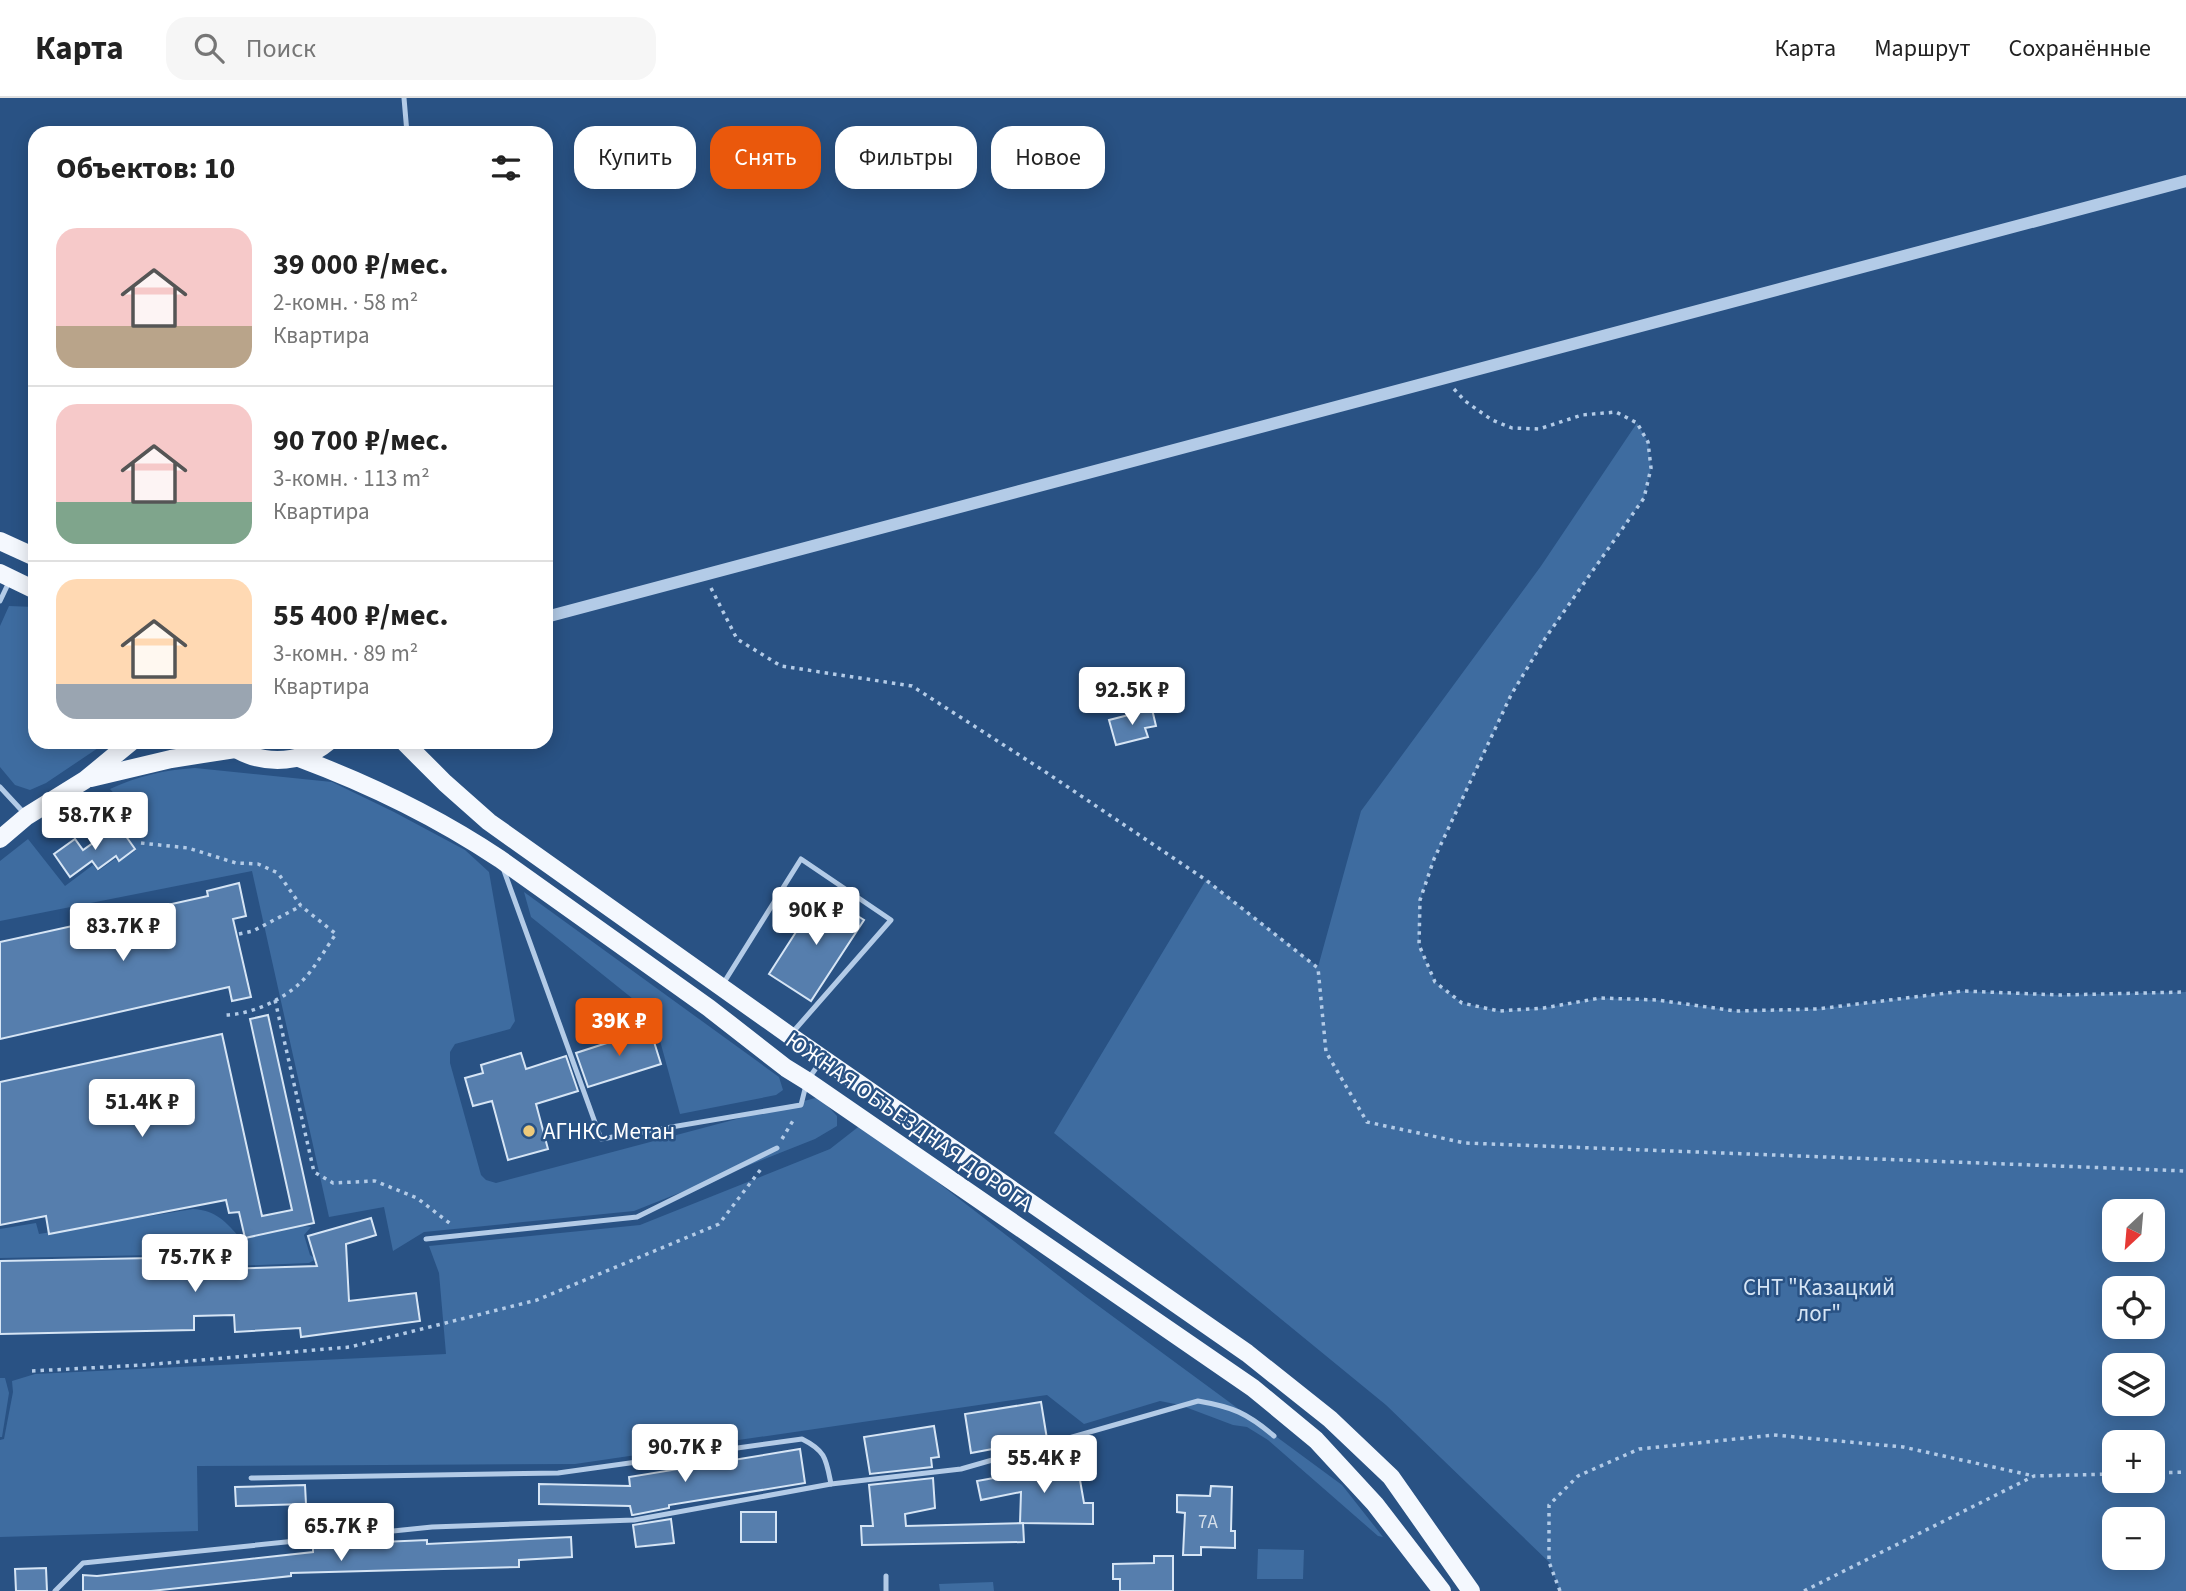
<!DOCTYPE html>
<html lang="ru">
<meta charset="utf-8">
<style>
body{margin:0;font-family:"Source Sans 3",sans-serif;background:#f6f6f6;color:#222;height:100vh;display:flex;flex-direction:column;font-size:26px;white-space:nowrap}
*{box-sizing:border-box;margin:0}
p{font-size:23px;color:#767676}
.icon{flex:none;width:38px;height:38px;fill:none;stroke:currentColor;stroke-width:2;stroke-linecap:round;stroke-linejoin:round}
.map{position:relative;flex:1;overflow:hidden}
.drawer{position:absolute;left:28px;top:28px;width:525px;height:623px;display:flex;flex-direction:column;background:#fff;border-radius:21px;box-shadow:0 4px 18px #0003}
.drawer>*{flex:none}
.guide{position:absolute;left:574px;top:28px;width:665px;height:63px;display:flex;gap:14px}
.needle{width:46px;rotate:206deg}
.tools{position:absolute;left:2102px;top:1101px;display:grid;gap:14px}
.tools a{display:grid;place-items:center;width:63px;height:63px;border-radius:14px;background:#fff;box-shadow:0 4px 18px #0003;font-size:35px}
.price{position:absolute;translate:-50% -60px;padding:0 16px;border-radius:7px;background:#fff;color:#222;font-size:23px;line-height:46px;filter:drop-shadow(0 2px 4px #0008)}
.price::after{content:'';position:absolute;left:50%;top:42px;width:21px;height:16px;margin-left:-10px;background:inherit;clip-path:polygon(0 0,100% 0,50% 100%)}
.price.active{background:#ea580c;color:#fff}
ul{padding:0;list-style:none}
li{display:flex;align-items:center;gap:21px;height:175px;padding:0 28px}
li+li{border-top:2px solid #e0e0e0}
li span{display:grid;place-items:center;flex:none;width:196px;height:140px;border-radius:21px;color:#555}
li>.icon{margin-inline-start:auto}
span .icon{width:84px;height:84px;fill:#fffc;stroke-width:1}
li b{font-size:30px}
h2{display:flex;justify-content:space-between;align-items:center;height:84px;padding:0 28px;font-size:30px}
.chip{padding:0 24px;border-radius:21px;background:#fff;box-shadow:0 4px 18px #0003;font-size:24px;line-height:63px}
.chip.active{background:#ea580c;color:#fff}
header{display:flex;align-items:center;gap:42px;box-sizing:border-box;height:98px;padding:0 35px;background:#fff;border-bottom:2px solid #e0e0e0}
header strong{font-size:33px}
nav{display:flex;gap:38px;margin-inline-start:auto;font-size:24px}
.search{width:490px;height:63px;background:#f6f6f6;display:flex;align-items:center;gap:18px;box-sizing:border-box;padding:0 24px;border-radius:21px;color:#767676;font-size:26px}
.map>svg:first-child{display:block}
</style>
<header>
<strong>Карта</strong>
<div class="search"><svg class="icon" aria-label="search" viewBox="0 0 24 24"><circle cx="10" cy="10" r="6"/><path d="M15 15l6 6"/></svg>Поиск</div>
<nav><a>Карта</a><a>Маршрут</a><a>Сохранённые</a></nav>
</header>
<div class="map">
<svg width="2186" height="1493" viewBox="0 0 2186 1493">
<rect width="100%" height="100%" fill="#295284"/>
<g fill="#3e6ca0" fill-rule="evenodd">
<path d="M1637 325 1648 344 1651 370 1644 400 1546 539 1511 597 1434 761 1420 802 1419 847 1435 884 1462 905 1499 913 1544 910 1600 900 1657 902 1736 913 1817 911 1963 893 2060 897 2186 894V1493H1560L1549 1464 1386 1307 1054 1035 1206 782 1318 869 1361 713 1541 468ZM2152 1113V1152H2114V1113ZM2152 1190V1228H2114V1190ZM2152 1267V1306H2114V1267ZM2152 1344V1382H2114V1344ZM2152 1421V1460H2114V1421Z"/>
<polygon points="9,508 35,509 35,644 107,644 46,685 30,692 15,687 0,669 0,528"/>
<path d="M195 670 332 684 394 714 465 752 489 774 515 923 510 931 455 946 450 954V965L481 1077 486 1082 496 1085 819 999 837 1018V1028L815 1041 634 1113 424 1134 393 1153 384 1109 329 1119 252 773 0 823V763L28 741 65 788 93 767 98 773 115 761 119 764 136 752 119 726 131 714 110 691C138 678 164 672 195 670Z"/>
<polygon points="524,794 779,979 783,992 776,997 680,1016 653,917 531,819"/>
<polygon points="862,1026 1085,1198 1342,1387 1383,1439 1378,1438 1268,1342 1247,1329 1233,1327 1180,1307 1160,1303 1084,1326 1047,1297 575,1366 197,1368 198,1433 0,1439 0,1342 4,1341 13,1294 12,1283 35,1276 446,1256 439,1175 429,1148 640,1127 830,1051"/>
<path d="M193 1111C216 1112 226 1124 241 1141L302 1128 311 1129 304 1137 310 1157 316 1161 309 1165 233 1168 230 1163 207 1161 205 1156 0 1160V1131L36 1125 39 1136Z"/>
<polygon points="0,1280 5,1280 9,1295 2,1339 0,1339"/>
<polygon points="1258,1451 1304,1452 1303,1481 1257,1481"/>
<polygon points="993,1484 994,1493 940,1493 939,1486"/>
</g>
<g fill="#567ead" stroke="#d6e5f5" stroke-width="2">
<polygon points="1152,611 1156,628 1145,630 1148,639 1116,647 1109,622"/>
<polygon points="118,727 135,751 119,763 116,758 98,771 92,763 70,779 54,756 75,741 83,752"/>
<polygon points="239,785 246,818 233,821 251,899 232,903 229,889 0,941 0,844 208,798 207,793"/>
<polygon points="821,795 864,822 811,903 769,876"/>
<polygon points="268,917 314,1125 245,1140 239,1114 229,1115 226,1102 49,1136 46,1118 0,1127 0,984 222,936 262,1118 292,1112 250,921"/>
<polygon points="650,931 661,966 588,989 576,955"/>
<polygon points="521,955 526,971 566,958 578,993 536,1006 548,1051 508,1062 492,1003 473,1008 465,980 483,975 481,967"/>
<polygon points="371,1120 376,1137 346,1146 349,1203 416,1195 420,1223 301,1239 300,1230 235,1234 234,1217 194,1218 194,1232 0,1236 0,1163 204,1159 204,1165 219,1165 220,1171 317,1168 308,1138"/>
<polygon points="1041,1304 1047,1341 971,1355 965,1316"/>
<polygon points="934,1328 939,1359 931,1360 932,1369 870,1376 864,1339"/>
<polygon points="800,1351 805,1385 669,1407 669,1410 633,1417 632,1417 630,1408 539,1406 539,1386 630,1388 629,1379"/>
<polygon points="1077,1365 1084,1405 1093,1405 1093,1426 1020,1425 1021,1394 981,1402 977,1383"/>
<polygon points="933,1380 935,1410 905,1416 906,1428 1023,1425 1024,1444 862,1447 861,1428 873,1428 869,1387"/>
<polygon points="305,1387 306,1406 236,1408 235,1389"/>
<polygon points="1211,1388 1232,1389 1231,1433 1235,1433 1235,1450 1201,1449 1201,1457 1183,1457 1185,1415 1177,1414 1177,1397 1210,1398"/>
<rect x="741" y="1414" width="35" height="30"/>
<polygon points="671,1421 674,1445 636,1449 633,1427"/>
<polygon points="571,1439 572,1459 519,1462 519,1469 291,1475 291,1478 151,1493 83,1493 83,1477 97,1478 313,1454 313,1447 427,1442 427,1446"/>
<polygon points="1154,1458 1173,1458 1173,1493 1120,1493 1120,1481 1113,1481 1113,1466 1154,1465"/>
<polygon points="46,1470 47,1493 16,1493 15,1471"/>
</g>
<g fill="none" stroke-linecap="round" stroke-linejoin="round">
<g stroke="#b3cbe7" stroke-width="3.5" stroke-dasharray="3.5 5" stroke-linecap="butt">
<polyline points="1454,291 1465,303 1492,322 1512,330 1539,331 1582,317 1616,314 1637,325 1648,344 1651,370 1644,400 1546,539 1511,597 1434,761 1420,802 1419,847 1435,884 1462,905 1499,913 1544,910 1600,900 1657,902 1736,913 1817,911 1963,893 2060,897 2186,894"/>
<polyline points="711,490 737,541 781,568 912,588 1044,673 1206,782 1318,870 1326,954 1367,1024 1465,1045 2186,1073"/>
<path d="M141 745 188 750 236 765 258 766 278 775 301 808 336 836C325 851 314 872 300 885 281 903 251 916 226 917"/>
<polyline points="239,836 253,833 301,808"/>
<polyline points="275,902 314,1074 333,1085 375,1083 417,1100 452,1127"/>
<polyline points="782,1041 794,1021"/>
<polyline points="32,1273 144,1267 350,1249 537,1202 719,1126 761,1071"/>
<polyline points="2152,1375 2186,1374"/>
<polyline points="1560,1493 1549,1464 1549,1407 1578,1378 1639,1351 1774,1337 1903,1349 2034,1378"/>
<polyline points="1804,1493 2034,1378 2114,1376"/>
</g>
<g stroke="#b3cbe7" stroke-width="5">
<polyline points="404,0 407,35"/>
<polyline points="0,503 9,484"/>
<polyline points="0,689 25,716"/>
<polyline points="503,770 601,1041 801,1007 807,983 821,963"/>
<polyline points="723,886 801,761 891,822 792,935"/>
<polyline points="426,1141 637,1119 777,1050"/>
<path d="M251 1380 558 1375 802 1341C826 1353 826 1361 831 1386"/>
<path d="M55 1493 83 1465 432 1429 634 1422 831 1386 961 1371 1198 1303C1233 1309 1247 1315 1274 1338"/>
<polyline points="886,1493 886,1478"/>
</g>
<polyline stroke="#b3cbe7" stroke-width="12" points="546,519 2186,83"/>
<g stroke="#f4f8fe" stroke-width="18">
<polyline points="0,443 35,459"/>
<polyline points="0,475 35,492"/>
<path d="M226 644C256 668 299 668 328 644"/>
<polyline points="404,644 445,685 489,724 789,937 1247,1255 1330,1321 1391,1379 1471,1493"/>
<path d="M299 660C369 686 437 719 500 761L709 910 786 970 807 983 1253 1290 1316 1342 1375 1406 1442 1493"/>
<polyline points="91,680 171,661 235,651"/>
<polyline points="0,741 27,718 85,682 131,644"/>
</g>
</g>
<circle fill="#edca7b" stroke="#295284" stroke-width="2.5" cx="529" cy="1033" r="7"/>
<g text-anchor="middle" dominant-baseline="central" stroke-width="5" stroke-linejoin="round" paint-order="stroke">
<g font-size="19" fill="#d5dfea">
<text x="1208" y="1424">7А</text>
</g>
<g font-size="23" fill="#fff" stroke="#295284">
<text transform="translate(909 1024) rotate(35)">ЮЖНАЯ ОБЪЕЗДНАЯ ДОРОГА</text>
</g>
<g font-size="23" fill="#fff" stroke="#295284" text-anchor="start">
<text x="543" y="1033">АГНКС Метан</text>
</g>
<g font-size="23" fill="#d6e5f5" stroke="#295284">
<text x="1819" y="1189">СНТ "Казацкий<tspan x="1819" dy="26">лог"</tspan></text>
</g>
</g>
</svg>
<div class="tools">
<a><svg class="needle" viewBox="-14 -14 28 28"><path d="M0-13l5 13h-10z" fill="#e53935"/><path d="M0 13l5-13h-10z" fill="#767676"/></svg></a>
<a><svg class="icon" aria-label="locate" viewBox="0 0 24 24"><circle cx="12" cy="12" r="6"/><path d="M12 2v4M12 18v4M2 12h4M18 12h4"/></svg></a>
<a><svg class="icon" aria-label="layers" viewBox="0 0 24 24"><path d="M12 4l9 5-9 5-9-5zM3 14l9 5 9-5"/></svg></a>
<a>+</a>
<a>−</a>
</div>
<b class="price" style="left:1132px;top:629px">92.5K ₽</b>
<b class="price" style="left:95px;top:754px">58.7K ₽</b>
<b class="price" style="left:816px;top:849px">90K ₽</b>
<b class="price" style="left:123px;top:865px">83.7K ₽</b>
<b class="price active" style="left:619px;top:960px">39K ₽</b>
<b class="price" style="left:142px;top:1041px">51.4K ₽</b>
<b class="price" style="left:195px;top:1196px">75.7K ₽</b>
<b class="price" style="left:685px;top:1386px">90.7K ₽</b>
<b class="price" style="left:1044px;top:1397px">55.4K ₽</b>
<b class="price" style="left:341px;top:1465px">65.7K ₽</b>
<div class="guide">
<a class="chip">Купить</a>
<a class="chip active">Снять</a>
<a class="chip">Фильтры</a>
<a class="chip">Новое</a>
</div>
<section class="drawer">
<h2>Объектов: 10<svg class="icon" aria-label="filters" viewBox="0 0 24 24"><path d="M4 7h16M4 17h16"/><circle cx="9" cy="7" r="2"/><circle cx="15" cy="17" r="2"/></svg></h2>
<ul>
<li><span style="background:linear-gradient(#f6c9c9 70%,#b9a48a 0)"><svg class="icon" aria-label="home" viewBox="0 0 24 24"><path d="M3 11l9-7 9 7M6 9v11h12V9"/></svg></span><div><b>39 000 ₽/мес.</b><p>2-комн. · 58 m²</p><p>Квартира</p></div></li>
<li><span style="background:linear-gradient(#f6c9c9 70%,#7fa58c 0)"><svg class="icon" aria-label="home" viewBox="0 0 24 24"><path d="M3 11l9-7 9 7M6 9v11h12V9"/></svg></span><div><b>90 700 ₽/мес.</b><p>3-комн. · 113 m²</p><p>Квартира</p></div></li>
<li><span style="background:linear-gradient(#ffd9b3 75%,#9aa5b1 0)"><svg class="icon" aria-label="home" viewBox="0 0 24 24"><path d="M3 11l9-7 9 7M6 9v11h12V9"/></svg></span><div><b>55 400 ₽/мес.</b><p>3-комн. · 89 m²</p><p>Квартира</p></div></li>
</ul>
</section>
</div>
